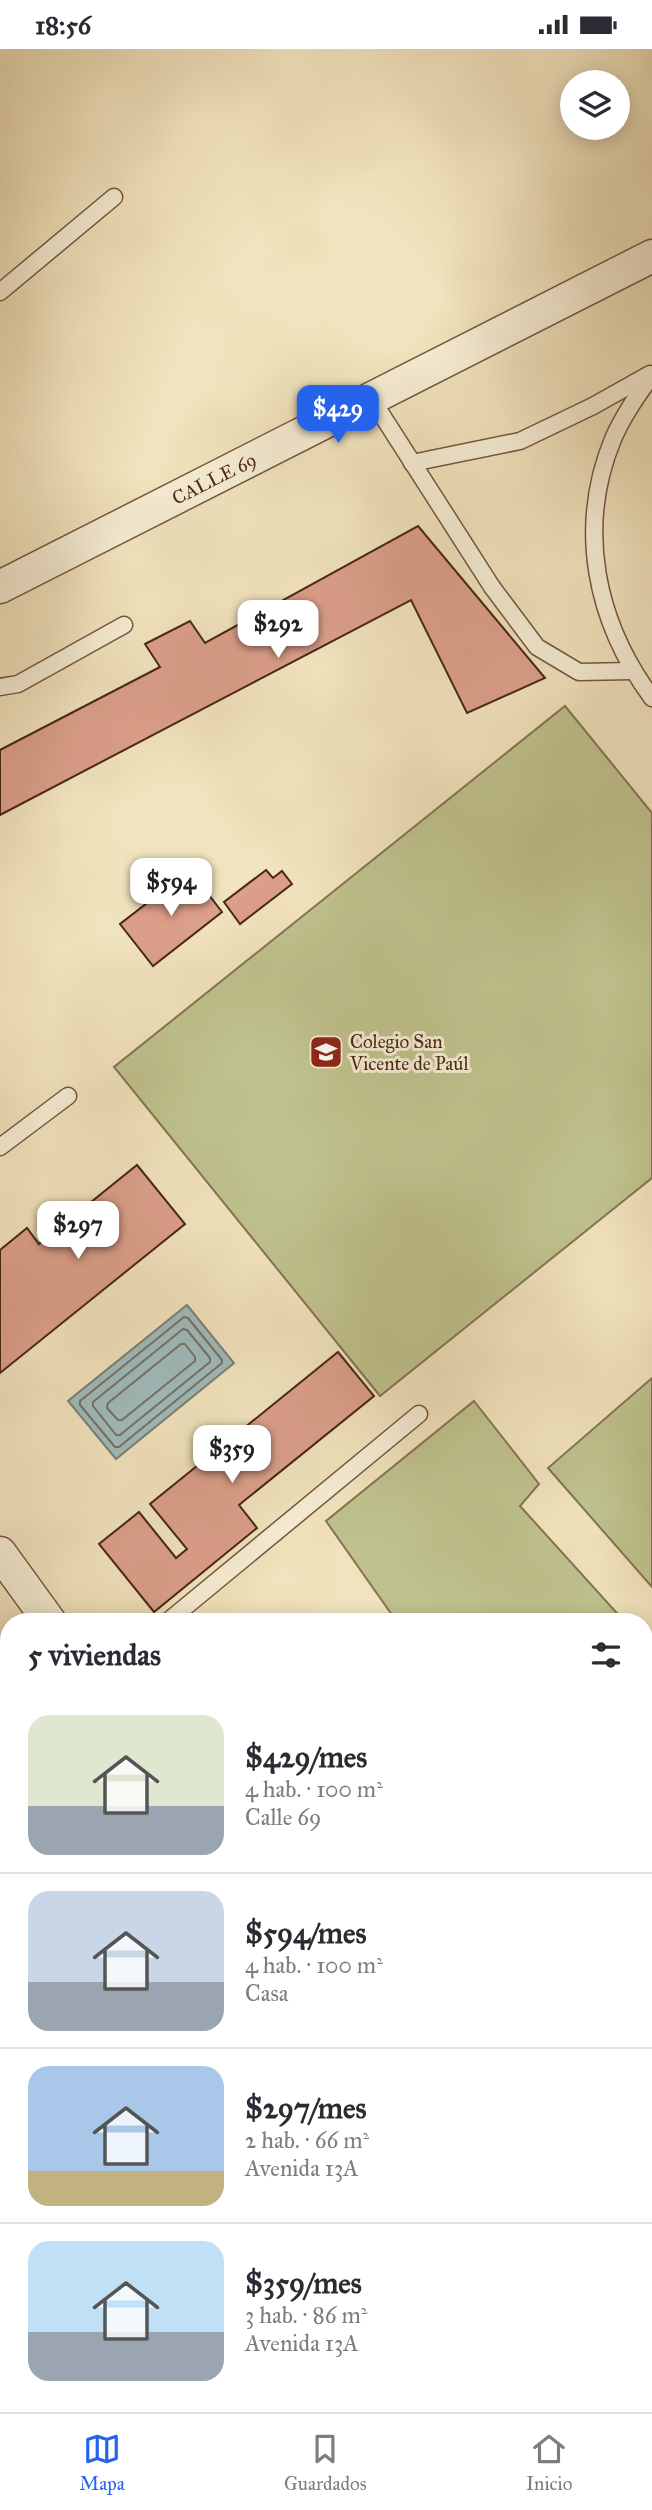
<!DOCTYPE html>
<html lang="es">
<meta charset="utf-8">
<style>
body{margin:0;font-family:"IM FELL Great Primer",serif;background:#f2f2f3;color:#2b2b33;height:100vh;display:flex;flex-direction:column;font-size:26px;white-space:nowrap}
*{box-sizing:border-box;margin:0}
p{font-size:23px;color:#7c7c81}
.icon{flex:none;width:38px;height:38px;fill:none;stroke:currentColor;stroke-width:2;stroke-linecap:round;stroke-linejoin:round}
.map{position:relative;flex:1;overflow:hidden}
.sheet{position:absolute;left:0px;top:1564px;width:653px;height:800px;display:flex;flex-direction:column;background:#fff;border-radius:28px 28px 0 0;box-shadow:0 4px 18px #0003}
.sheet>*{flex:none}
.controls{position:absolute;left:560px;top:21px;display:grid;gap:14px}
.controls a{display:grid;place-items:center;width:70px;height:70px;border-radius:50%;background:#fff;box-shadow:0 4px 18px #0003;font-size:35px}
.price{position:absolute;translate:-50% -60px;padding:0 16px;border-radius:14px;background:#fff;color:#222;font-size:23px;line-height:46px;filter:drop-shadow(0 2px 4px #0008)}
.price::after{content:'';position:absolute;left:50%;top:42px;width:21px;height:16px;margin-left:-10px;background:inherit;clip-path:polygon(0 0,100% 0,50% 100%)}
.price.selected{background:#2563eb;color:#fff}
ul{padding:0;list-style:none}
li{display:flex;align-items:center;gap:21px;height:175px;padding:0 28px}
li+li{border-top:2px solid #e1e1e2}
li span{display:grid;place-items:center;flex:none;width:196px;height:140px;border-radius:21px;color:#555}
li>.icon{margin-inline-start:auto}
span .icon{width:84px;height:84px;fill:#fffc;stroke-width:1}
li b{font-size:30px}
h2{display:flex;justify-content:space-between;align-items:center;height:84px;padding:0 28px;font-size:30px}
.status{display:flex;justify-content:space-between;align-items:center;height:49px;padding:0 35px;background:#fff;direction:ltr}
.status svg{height:19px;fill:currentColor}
.dock{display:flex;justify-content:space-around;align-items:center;height:98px;border-top:2px solid #e1e1e2;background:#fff;font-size:19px;color:#7c7c81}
.dock a{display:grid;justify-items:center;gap:4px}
.dock .selected{color:#2563eb}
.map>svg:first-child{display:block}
</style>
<div class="status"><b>18:56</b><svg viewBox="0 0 49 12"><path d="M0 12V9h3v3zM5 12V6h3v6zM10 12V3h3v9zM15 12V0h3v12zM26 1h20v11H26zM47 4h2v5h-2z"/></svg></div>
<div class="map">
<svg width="652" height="2363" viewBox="0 0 652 2363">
<rect width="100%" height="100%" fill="#f1e3bd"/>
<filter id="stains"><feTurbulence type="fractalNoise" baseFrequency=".00286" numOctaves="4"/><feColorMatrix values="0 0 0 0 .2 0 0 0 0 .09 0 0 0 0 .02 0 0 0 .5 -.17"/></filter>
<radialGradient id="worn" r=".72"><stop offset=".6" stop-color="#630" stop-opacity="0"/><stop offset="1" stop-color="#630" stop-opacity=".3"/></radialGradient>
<g fill="#bfc28d" stroke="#847452" stroke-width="2">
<polygon points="565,657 652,764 652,1129 380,1347 114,1018"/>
<polygon points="652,1329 652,1538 548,1419"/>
<polygon points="474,1352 539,1435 520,1457 625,1573 397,1573 326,1472"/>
<polygon points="644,1594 652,1603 652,1810 644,1817"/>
</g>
<polygon fill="#9fbbbb" stroke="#7d7f79" stroke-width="2" points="187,1256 234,1314 116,1410 68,1352"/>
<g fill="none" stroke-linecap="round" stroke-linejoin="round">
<g stroke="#747069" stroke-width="2">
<polygon points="184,1268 188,1269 222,1311 222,1314 119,1398 115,1398 80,1356 80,1352"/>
<polygon points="183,1280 187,1281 210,1309 210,1313 120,1386 116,1386 93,1357 93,1353"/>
<polygon points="181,1295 185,1295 195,1308 195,1312 122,1371 118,1371 107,1359 108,1354"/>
</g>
</g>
<g fill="#dc9f8a" stroke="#492617" stroke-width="2">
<polygon points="418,477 545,629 467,664 411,551 0,766 0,701 160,618 145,595 190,572 205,594"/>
<polygon points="190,821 222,863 153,917 120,875"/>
<polygon points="266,821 273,829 282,822 292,835 240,875 224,853"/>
<polygon points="137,1116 185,1175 0,1324 0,1201 27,1179 39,1195"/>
<polygon points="338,1303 374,1347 239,1456 257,1479 154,1563 99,1495 139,1463 176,1509 187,1500 150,1455"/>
</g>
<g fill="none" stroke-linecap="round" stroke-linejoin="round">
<defs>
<g id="lane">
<polyline points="0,243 114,148"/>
<path d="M652 326C637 347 623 367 613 390 576 480 596 573 652 649"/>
<polyline points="371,349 492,538 537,598 579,623 632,622"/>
<polyline points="412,414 520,392 593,357 650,325"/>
<polyline points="0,638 18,635 124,576"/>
<polyline points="0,1098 68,1047"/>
<polyline points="167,1573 419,1365"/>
</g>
<g id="street">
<path id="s1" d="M0 538 652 207"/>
<polyline points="0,1504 50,1573"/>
<polyline points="0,1736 9,1729"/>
<polyline points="644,1893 652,1886"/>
<polyline points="65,2356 69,2363"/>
<polyline points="576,2356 581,2363"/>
<polyline points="10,2363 22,2356"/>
</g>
</defs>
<use href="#lane" stroke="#735540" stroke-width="19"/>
<use href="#street" stroke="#735540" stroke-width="35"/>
<use href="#lane" stroke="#f6edd4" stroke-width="16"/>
<use href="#street" stroke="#f6edd4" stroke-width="32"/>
</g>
<defs>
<symbol id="school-square" viewBox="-11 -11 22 22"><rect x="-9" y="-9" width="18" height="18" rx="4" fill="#8f2418" stroke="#f6edd4"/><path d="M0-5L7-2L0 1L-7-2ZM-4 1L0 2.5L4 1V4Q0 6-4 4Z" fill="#fff"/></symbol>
</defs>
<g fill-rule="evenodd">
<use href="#school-square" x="307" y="984" width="38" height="38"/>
</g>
<g text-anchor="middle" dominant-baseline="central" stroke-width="6" stroke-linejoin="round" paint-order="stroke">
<g font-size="19" fill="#492617" stroke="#f6edd4">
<text stroke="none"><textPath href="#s1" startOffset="240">CALLE 69</textPath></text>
</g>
<g font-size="19" fill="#492617" stroke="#f6edd4" text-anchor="start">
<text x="350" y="992">Colegio San<tspan x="350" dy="22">Vicente de Paúl</tspan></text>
</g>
</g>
<rect width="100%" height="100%" filter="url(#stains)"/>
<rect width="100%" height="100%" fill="url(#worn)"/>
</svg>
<div class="controls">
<a><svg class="icon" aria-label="layers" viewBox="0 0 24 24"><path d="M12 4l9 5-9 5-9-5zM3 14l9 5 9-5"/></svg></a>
</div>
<b class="price selected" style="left:338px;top:396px">$429</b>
<b class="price" style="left:278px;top:611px">$292</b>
<b class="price" style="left:171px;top:869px">$594</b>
<b class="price" style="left:78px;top:1212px">$297</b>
<b class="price" style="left:232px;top:1436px">$359</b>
<section class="sheet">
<h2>5 viviendas<svg class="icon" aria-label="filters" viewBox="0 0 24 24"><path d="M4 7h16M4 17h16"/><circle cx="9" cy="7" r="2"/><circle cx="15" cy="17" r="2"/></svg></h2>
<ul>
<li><span style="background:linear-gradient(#dfe7d0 65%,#9aa5b1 0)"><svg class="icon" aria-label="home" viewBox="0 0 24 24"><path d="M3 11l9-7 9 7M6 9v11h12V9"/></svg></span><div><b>$429/mes</b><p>4 hab. · 100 m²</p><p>Calle 69</p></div></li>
<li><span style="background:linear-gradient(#c9d6e8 65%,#9aa5b1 0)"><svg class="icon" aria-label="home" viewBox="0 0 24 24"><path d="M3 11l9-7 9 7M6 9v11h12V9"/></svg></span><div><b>$594/mes</b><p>4 hab. · 100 m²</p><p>Casa</p></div></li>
<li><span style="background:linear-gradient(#a9c7e8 75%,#c2b280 0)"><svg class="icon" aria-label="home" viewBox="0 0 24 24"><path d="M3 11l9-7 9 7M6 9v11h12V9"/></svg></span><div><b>$297/mes</b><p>2 hab. · 66 m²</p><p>Avenida 13A</p></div></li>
<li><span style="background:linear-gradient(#bfe0f5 65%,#9aa5b1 0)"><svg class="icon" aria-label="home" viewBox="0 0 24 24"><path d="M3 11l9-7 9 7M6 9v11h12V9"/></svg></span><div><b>$359/mes</b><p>3 hab. · 86 m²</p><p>Avenida 13A</p></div></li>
</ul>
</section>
</div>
<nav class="dock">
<a class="selected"><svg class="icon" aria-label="map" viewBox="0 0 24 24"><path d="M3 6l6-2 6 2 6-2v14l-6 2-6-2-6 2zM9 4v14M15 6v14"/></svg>Mapa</a>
<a><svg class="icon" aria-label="saved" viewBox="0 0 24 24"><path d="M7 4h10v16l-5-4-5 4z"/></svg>Guardados</a>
<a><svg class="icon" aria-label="home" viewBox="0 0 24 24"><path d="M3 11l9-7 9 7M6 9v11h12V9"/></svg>Inicio</a>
</nav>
